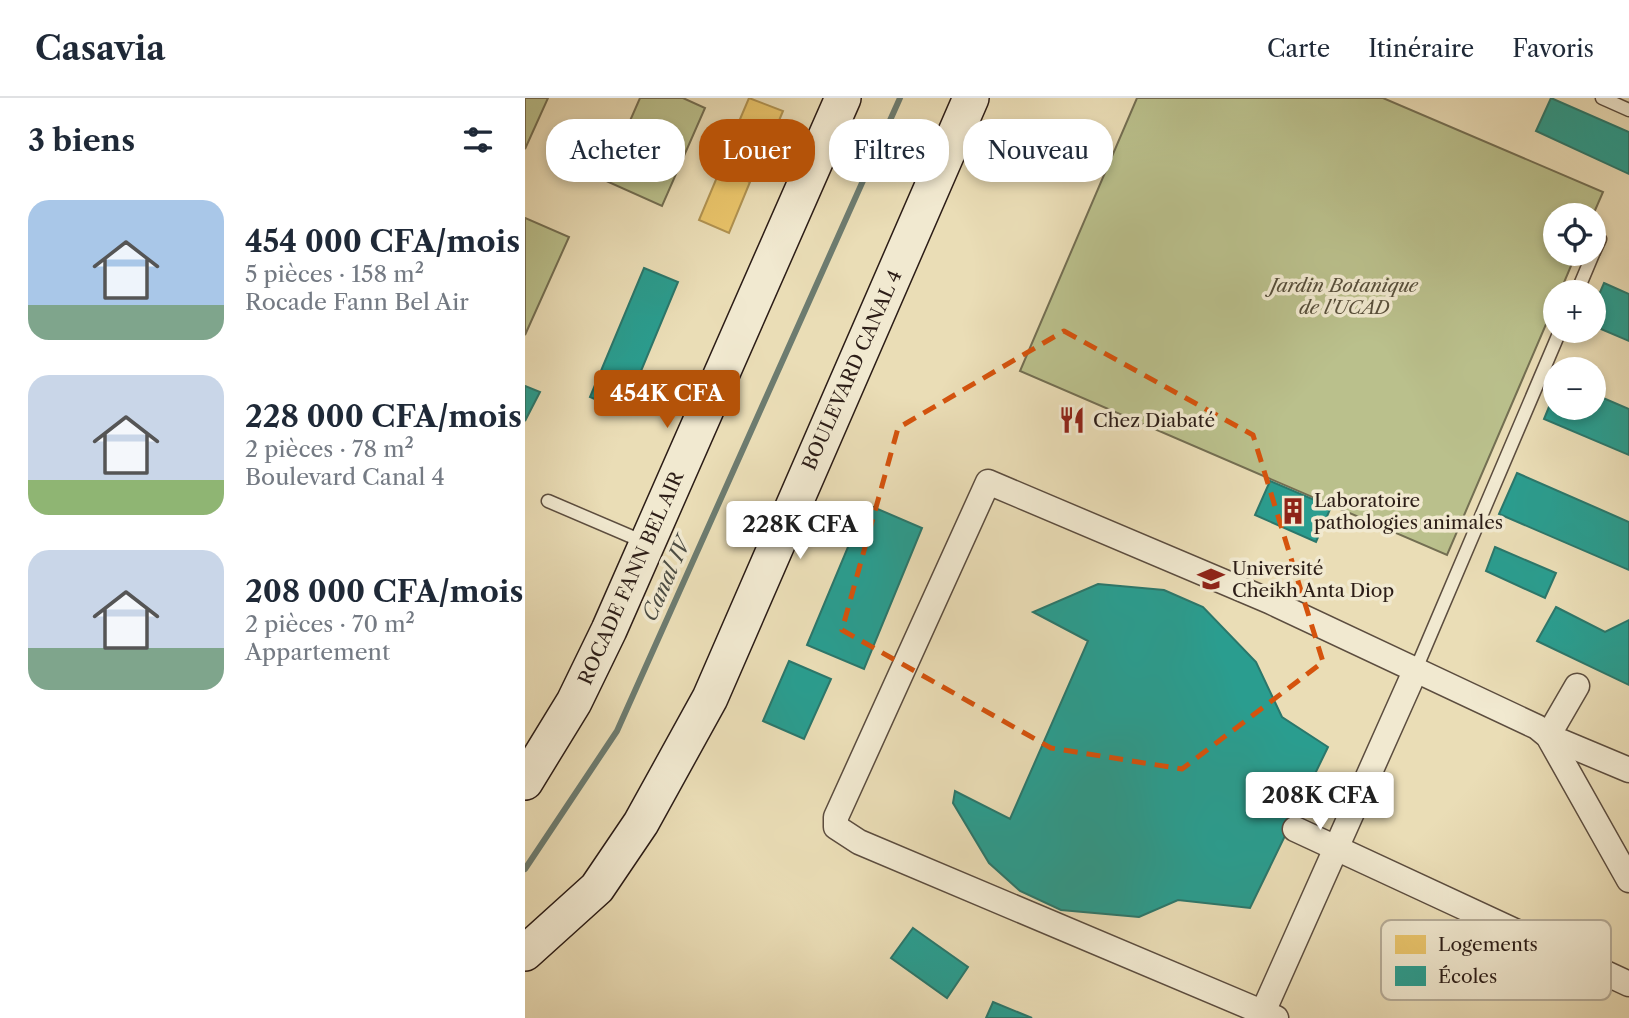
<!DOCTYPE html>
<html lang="fr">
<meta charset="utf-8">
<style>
body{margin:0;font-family:"Libre Caslon Text",serif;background:#f2f2f3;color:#1f2937;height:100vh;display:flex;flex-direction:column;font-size:26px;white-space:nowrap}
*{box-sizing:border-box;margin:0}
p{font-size:23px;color:#747a83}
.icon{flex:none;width:38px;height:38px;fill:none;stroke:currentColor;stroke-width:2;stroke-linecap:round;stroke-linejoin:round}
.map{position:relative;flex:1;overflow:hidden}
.drawer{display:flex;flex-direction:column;background:#fff;width:525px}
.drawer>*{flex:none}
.hud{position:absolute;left:21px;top:21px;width:665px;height:63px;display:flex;gap:14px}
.tools{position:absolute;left:1018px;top:105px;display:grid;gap:14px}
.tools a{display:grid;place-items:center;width:63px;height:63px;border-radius:50%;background:#fff;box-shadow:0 4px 10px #0003;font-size:35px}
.price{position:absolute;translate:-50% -60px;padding:0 16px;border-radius:7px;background:#fff;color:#222;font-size:23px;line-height:46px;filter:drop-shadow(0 2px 4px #0008)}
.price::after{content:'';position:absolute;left:50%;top:42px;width:21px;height:16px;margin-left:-10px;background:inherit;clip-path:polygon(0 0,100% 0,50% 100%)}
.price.current{background:#b45309;color:#fff}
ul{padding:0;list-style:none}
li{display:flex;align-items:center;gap:21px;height:175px;padding:0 28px}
li span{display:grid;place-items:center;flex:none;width:196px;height:140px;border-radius:21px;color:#555}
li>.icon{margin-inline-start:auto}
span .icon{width:84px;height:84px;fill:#fffc;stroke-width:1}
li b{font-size:30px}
h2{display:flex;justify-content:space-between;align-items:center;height:84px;padding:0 28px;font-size:30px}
.tag{padding:0 24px;border-radius:28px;background:#fff;box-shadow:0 4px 10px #0003;font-size:24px;line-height:63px}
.tag.current{background:#b45309;color:#fff}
header{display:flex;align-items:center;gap:42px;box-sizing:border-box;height:98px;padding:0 35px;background:#fff;border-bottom:2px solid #e0e1e3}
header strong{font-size:33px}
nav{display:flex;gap:38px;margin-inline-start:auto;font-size:24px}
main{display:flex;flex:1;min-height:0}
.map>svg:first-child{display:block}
</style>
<header>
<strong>Casavia</strong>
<nav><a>Carte</a><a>Itinéraire</a><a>Favoris</a></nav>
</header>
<main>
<section class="drawer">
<h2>3 biens<svg class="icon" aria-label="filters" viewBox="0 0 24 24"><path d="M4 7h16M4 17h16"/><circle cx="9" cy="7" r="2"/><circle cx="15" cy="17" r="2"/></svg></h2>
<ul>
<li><span style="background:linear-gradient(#a9c7e8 75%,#7fa58c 0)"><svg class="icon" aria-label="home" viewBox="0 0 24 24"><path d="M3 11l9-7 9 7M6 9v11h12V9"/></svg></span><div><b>454 000 CFA/mois</b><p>5 pièces · 158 m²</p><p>Rocade Fann Bel Air</p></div></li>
<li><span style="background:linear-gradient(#c9d6e8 75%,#8fb573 0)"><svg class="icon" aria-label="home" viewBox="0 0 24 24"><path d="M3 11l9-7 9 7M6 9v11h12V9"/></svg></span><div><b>228 000 CFA/mois</b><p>2 pièces · 78 m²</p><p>Boulevard Canal 4</p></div></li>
<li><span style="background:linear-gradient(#c9d6e8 70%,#7fa58c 0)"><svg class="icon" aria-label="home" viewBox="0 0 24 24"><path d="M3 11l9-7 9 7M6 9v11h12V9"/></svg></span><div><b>208 000 CFA/mois</b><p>2 pièces · 70 m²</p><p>Appartement</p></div></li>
</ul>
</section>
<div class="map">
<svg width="1104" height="920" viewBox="0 0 1104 920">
<rect width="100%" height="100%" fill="#eaddb6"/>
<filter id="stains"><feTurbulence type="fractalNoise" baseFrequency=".00286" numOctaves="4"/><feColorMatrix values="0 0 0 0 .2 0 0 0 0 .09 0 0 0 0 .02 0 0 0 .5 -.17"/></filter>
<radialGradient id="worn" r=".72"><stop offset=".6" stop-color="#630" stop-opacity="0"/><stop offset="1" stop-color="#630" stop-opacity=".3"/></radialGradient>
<g fill="#bac08c" stroke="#736e52" stroke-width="2">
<polygon points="0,0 23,0 0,51"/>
<polygon points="115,0 158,0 180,10 137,108 79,82"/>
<polygon points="612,0 858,0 1078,94 1068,117 1031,117 1031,156 1051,156 1035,194 1031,194 1031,203 922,457 495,273"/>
<polygon points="0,120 44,139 0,237"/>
</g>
<g fill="#e9c46a" stroke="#b09251" stroke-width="2">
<polygon points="224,0 258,13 238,61 204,47"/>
<polygon points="195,72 225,84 204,135 174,122"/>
</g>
<g fill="#2a9d8f" stroke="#2b776b" stroke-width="2">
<polygon points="1026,0 1104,34 1104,76 1011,33"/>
<polygon points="119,170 153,184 99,314 65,299"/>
<polygon points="1079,185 1104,196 1104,243 1069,228 1069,208"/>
<polygon points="0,288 15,294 0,323"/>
<polygon points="1031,292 1031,310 1069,310 1069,296 1104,311 1104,357 1019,321"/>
<polygon points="992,375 1104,424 1104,472 974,416"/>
<polygon points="745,383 806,409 791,444 730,417"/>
<polygon points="341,406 397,430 339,571 282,547"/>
<polygon points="970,449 1031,475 1020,500 961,473"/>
<polygon points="573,486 639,492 678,509 731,564 757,619 803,649 725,810 653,802 614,819 536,812 495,793 464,765 428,705 430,693 485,721 563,543 508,514"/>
<polygon points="1031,509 1080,534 1104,522 1104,587 1012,543"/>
<polygon points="264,563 306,581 279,641 238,623"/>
<polygon points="388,830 443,869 422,900 366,860"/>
<polygon points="468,904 507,920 461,920"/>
</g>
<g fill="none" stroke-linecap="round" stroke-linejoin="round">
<polyline stroke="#6d7c70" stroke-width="6" points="0,771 92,633 375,0"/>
<defs>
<g id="lane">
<polyline points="1077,0 1104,12"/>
<polyline points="1069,154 1075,141"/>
<polyline points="1052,194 1068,156"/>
<polyline points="23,403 119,444"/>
<polyline points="891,571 1035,233"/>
</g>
<g id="street">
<polyline points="1052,588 1023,638 1104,672"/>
<polyline points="770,731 1104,886"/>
<polyline points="738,914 891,571"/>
<polyline points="751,920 334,744 311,729 311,719 463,384 744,503 1012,629 1023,638 1104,782"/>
</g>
<g id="secondary">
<polyline points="0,684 49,604 84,532 318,0"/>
<polyline points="0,855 72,790 116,725 185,600 446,0"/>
</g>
</defs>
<use href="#lane" stroke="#5c4d3f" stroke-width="15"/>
<use href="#street" stroke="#5c4d3f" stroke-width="27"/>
<use href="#secondary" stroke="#2c1d17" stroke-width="38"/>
<use href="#lane" stroke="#f1e9d0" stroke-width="12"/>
<use href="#street" stroke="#f1e9d0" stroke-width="24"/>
<use href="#secondary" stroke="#f1e9d0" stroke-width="35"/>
</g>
<path fill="none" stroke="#d5530d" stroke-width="5" stroke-dasharray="14 9" stroke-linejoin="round" d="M539 233 728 337 798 564 657 671 526 650 317 532 373 330Z"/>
<defs>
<symbol id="restaurant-bare" viewBox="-9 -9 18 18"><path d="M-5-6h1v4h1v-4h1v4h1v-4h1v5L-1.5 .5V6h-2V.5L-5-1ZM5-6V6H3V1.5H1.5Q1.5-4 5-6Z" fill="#8f2418" stroke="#f1e9d0" stroke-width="2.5" paint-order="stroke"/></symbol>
<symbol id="building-bare" viewBox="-9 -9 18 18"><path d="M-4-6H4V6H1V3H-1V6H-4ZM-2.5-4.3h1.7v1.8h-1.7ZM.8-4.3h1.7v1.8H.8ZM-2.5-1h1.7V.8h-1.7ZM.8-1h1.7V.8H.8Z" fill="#8f2418" stroke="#f1e9d0" stroke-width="2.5" paint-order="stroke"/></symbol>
<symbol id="university-bare" viewBox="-9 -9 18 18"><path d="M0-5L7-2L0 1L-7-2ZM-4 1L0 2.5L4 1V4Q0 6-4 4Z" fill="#8f2418" stroke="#f1e9d0" stroke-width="2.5" paint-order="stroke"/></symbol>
</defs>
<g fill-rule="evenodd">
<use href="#restaurant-bare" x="528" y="303" width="38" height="38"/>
<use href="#building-bare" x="749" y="394" width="38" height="38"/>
<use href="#university-bare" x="667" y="462" width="38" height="38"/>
</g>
<g text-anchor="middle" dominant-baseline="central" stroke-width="7" stroke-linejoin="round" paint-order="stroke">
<g font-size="19" font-style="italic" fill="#574e3a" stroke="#f1e9d0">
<text x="819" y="187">Jardin Botanique<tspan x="819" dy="22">de l'UCAD</tspan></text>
</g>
<g font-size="19" fill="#2c1d17" stroke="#f1e9d0">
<text transform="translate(327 272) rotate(-66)">BOULEVARD CANAL 4</text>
<text transform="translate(106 480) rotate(-66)">ROCADE FANN BEL AIR</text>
</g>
<g font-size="19" fill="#2c1d17" stroke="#f1e9d0" text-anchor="start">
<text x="568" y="322">Chez Diabaté</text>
<text x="789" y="402">Laboratoire<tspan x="789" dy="22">pathologies animales</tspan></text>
<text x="707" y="470">Université<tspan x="707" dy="22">Cheikh Anta Diop</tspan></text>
</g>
<g font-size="21" font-style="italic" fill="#4c4d44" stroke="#f1e9d0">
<text transform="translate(141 481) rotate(-66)">Canal IV</text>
</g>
</g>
<rect x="856" y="822" width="230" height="80" rx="10" fill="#f1e9d0" stroke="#b6ac98" stroke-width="2"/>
<rect x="870" y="837" width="31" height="19" fill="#e9c46a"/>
<rect x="870" y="868" width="31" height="20" fill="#2a9d8f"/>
<g font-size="19" fill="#2c1d17">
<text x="913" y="853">Logements</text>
<text x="913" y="885">Écoles</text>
</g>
<rect width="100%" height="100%" filter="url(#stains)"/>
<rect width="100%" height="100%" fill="url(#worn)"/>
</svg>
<div class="tools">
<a><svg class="icon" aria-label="locate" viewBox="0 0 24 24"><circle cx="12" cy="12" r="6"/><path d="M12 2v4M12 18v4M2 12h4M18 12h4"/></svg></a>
<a>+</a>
<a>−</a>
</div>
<b class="price current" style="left:142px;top:332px">454K CFA</b>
<b class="price" style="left:275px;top:463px">228K CFA</b>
<b class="price" style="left:795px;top:734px">208K CFA</b>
<div class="hud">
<a class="tag">Acheter</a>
<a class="tag current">Louer</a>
<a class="tag">Filtres</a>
<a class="tag">Nouveau</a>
</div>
</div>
</main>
